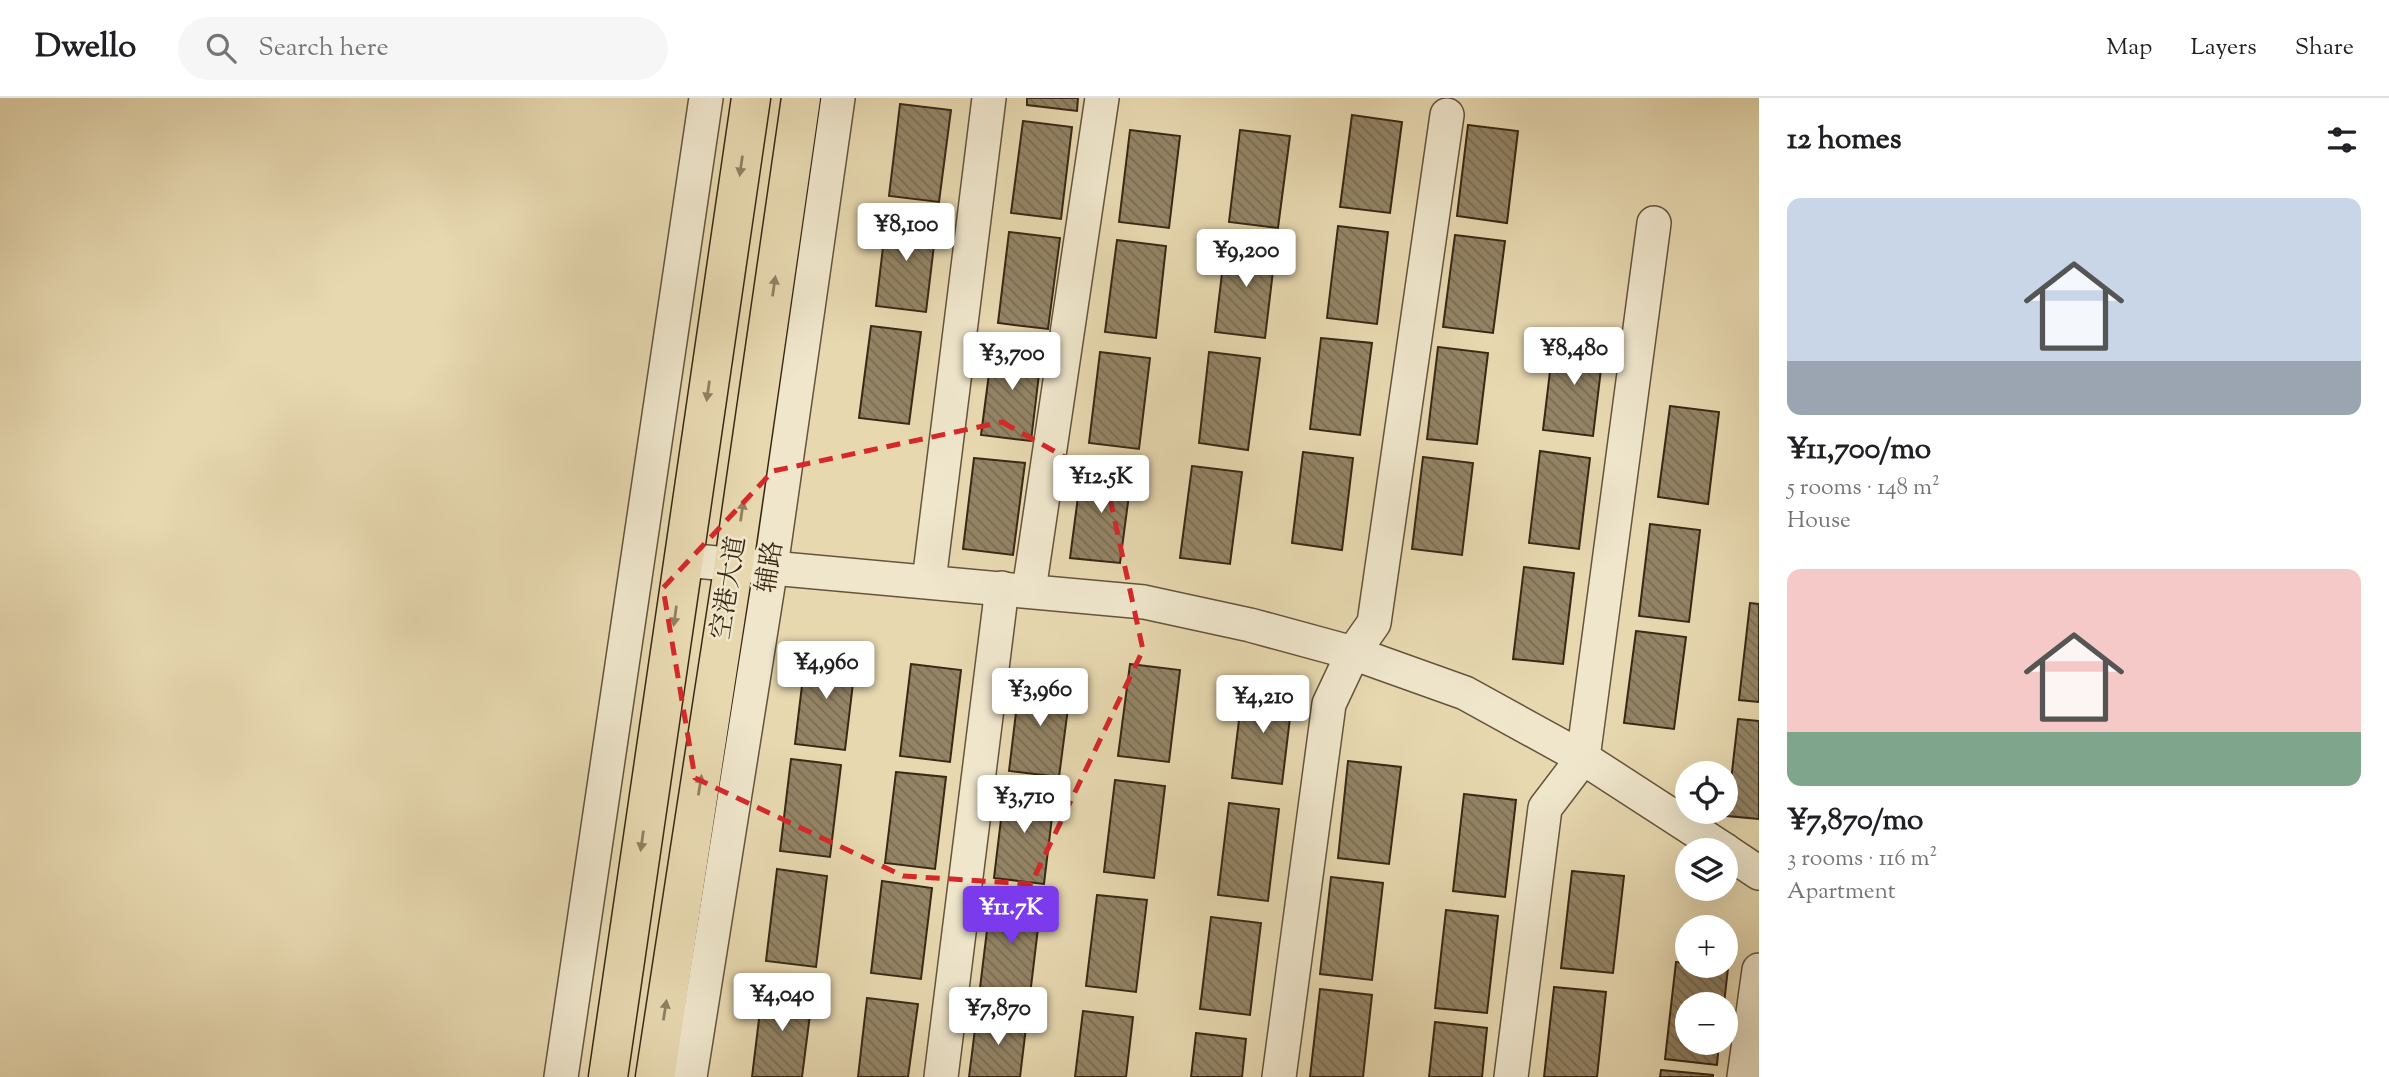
<!DOCTYPE html>
<meta charset="utf-8">
<style>
body{margin:0;font-family:"Sorts Mill Goudy","Noto Serif SC",serif;background:#f6f6f6;color:#202124;height:100vh;display:flex;flex-direction:column;font-size:26px;white-space:nowrap}
*{box-sizing:border-box;margin:0}
p{font-size:23px;color:#757577}
.icon{flex:none;width:38px;height:38px;fill:none;stroke:currentColor;stroke-width:2;stroke-linecap:round;stroke-linejoin:round}
.map{position:relative;flex:1;overflow:hidden}
.sheet{display:flex;flex-direction:column;background:#fff;width:630px}
.sheet>*{flex:none}
.fabs{position:absolute;left:1675px;top:663px;display:grid;gap:14px}
.fabs a{display:grid;place-items:center;width:63px;height:63px;border-radius:50%;background:#fff;box-shadow:0 7px 28px #0002;font-size:35px}
.price{position:absolute;translate:-50% -60px;padding:0 16px;border-radius:7px;background:#fff;color:#222;font-size:23px;line-height:46px;filter:drop-shadow(0 2px 4px #0008)}
.price::after{content:'';position:absolute;left:50%;top:42px;width:21px;height:16px;margin-left:-10px;background:inherit;clip-path:polygon(0 0,100% 0,50% 100%)}
.price.active{background:#7c3aed;color:#fff}
ul{padding:0;list-style:none}
li{display:grid;align-content:center;gap:14px;height:371px;padding:0 28px}
li span{display:grid;place-items:center;height:217px;border-radius:14px;color:#555}
li>.icon{margin-inline-start:auto}
span .icon{width:126px;height:126px;fill:#fffc;stroke-width:1}
li b{font-size:30px}
h2{display:flex;justify-content:space-between;align-items:center;height:84px;padding:0 28px;font-size:30px}
header{display:flex;align-items:center;gap:42px;box-sizing:border-box;height:98px;padding:0 35px;background:#fff;border-bottom:2px solid #e0e0e0}
header strong{font-size:33px}
nav{display:flex;gap:38px;margin-inline-start:auto;font-size:24px}
.search{width:490px;height:63px;background:#f6f6f6;display:flex;align-items:center;gap:18px;box-sizing:border-box;padding:0 24px;border-radius:38px;color:#757577;font-size:26px}
main{display:flex;flex:1;min-height:0}
.map>svg:first-child{display:block}
</style>
<header>
<strong>Dwello</strong>
<div class="search"><svg class="icon" aria-label="search" viewBox="0 0 24 24"><circle cx="10" cy="10" r="6"/><path d="M15 15l6 6"/></svg>Search here</div>
<nav><a>Map</a><a>Layers</a><a>Share</a></nav>
</header>
<main>
<div class="map">
<svg width="1759" height="979" viewBox="0 0 1759 979">
<defs>
<pattern id="building-back-hatch" width="6" height="6" patternUnits="userSpaceOnUse" patternTransform="scale(1.75)"><rect width="6" height="6" fill="#938465"/><path d="M-1 5l2 2M0 0l6 6M5-1l2 2" fill="none" stroke="#796c52"/></pattern>
</defs>
<rect width="100%" height="100%" fill="#e7d8b0"/>
<filter id="stains"><feTurbulence type="fractalNoise" baseFrequency=".00286" numOctaves="4"/><feColorMatrix values="0 0 0 0 .2 0 0 0 0 .09 0 0 0 0 .02 0 0 0 .5 -.17"/></filter>
<radialGradient id="worn" r=".72"><stop offset=".6" stop-color="#630" stop-opacity="0"/><stop offset="1" stop-color="#630" stop-opacity=".3"/></radialGradient>
<g fill="url(#building-back-hatch)" stroke="#392814" stroke-width="2">
<polygon points="1027,0 1078,0 1077,13 1027,7"/>
<polygon points="900,6 951,12 939,104 889,98"/>
<polygon points="1352,17 1402,24 1390,115 1340,109"/>
<polygon points="1023,23 1072,29 1061,121 1011,115"/>
<polygon points="1468,27 1518,33 1507,125 1457,118"/>
<polygon points="1130,32 1180,38 1169,130 1119,124"/>
<polygon points="1240,32 1290,38 1278,130 1229,124"/>
<polygon points="887,116 937,122 926,214 876,208"/>
<polygon points="1338,128 1388,134 1377,226 1327,220"/>
<polygon points="1009,134 1060,140 1048,231 998,225"/>
<polygon points="1455,137 1505,143 1493,235 1443,229"/>
<polygon points="1117,142 1166,148 1156,240 1105,234"/>
<polygon points="1226,142 1276,148 1265,240 1215,234"/>
<polygon points="871,228 921,234 909,326 859,320"/>
<polygon points="1321,240 1372,245 1360,337 1310,331"/>
<polygon points="1554,240 1604,246 1593,338 1543,332"/>
<polygon points="993,245 1042,251 1031,343 981,337"/>
<polygon points="1438,249 1488,255 1477,346 1427,341"/>
<polygon points="1100,254 1150,260 1139,351 1089,345"/>
<polygon points="1209,254 1260,260 1248,352 1199,345"/>
<polygon points="1670,308 1719,314 1708,406 1658,399"/>
<polygon points="1540,353 1590,360 1579,451 1529,445"/>
<polygon points="1303,354 1353,360 1342,452 1292,445"/>
<polygon points="1423,359 1473,365 1462,457 1412,451"/>
<polygon points="974,360 1025,365 1013,457 963,451"/>
<polygon points="1082,368 1132,374 1120,465 1070,460"/>
<polygon points="1192,368 1242,374 1230,466 1180,460"/>
<polygon points="1650,426 1700,432 1689,524 1639,518"/>
<polygon points="1524,469 1574,475 1563,566 1513,561"/>
<polygon points="1750,505 1759,506 1759,604 1739,602"/>
<polygon points="1636,533 1686,539 1674,631 1624,625"/>
<polygon points="806,554 856,560 845,652 795,646"/>
<polygon points="911,566 961,572 950,664 900,658"/>
<polygon points="1130,566 1180,572 1169,664 1118,658"/>
<polygon points="1020,581 1071,587 1059,679 1009,673"/>
<polygon points="1243,589 1293,595 1282,686 1232,680"/>
<polygon points="1738,621 1759,623 1759,721 1727,718"/>
<polygon points="791,661 841,667 830,759 780,753"/>
<polygon points="1348,663 1401,669 1389,766 1338,760"/>
<polygon points="896,674 946,679 935,771 885,765"/>
<polygon points="1115,682 1165,688 1154,780 1104,774"/>
<polygon points="1005,688 1055,694 1044,786 994,780"/>
<polygon points="1464,696 1516,702 1505,799 1453,793"/>
<polygon points="1229,705 1279,711 1268,803 1218,797"/>
<polygon points="777,771 827,778 816,869 766,863"/>
<polygon points="1572,773 1624,778 1613,875 1561,870"/>
<polygon points="1331,779 1383,785 1372,882 1320,876"/>
<polygon points="882,783 932,790 921,881 871,875"/>
<polygon points="1097,797 1147,802 1136,894 1086,888"/>
<polygon points="991,799 1041,805 1030,897 980,890"/>
<polygon points="1446,812 1498,818 1487,915 1435,910"/>
<polygon points="1211,819 1261,825 1250,917 1200,911"/>
<polygon points="1676,864 1687,865 1687,868 1728,870 1724,906 1687,906 1687,945 1719,945 1717,967 1665,961"/>
<polygon points="763,888 813,893 802,979 752,979"/>
<polygon points="1554,889 1606,894 1597,979 1544,979"/>
<polygon points="1320,891 1372,897 1363,979 1310,979"/>
<polygon points="867,900 918,906 908,979 858,979"/>
<polygon points="1083,913 1133,919 1126,979 1075,979"/>
<polygon points="977,915 1027,921 1020,979 969,979"/>
<polygon points="1435,924 1487,930 1482,979 1429,979"/>
<polygon points="1196,935 1246,941 1242,979 1191,979"/>
<polygon points="1661,972 1713,977 1713,979 1660,979"/>
</g>
<g fill="none" stroke-linecap="round" stroke-linejoin="round">
<defs>
<g id="minor">
<polyline points="684,462 1144,504 1250,527 1353,555 1465,595 1583,660 1725,752"/>
<polyline points="929,483 989,0"/>
<polyline points="1029,492 1102,0"/>
<polyline points="1726,753 1759,775"/>
<polyline points="561,979 706,0"/>
<polyline points="690,979 771,469 838,0"/>
<polyline points="941,979 1002,490"/>
<polyline points="1279,979 1329,606 1353,555 1374,525 1447,17"/>
<polyline points="1511,979 1545,710 1583,660 1654,125"/>
<polyline points="1744,979 1759,872"/>
</g>
<g id="major">
<polyline points="608,979 751,0"/>
<polyline points="655,979 734,465 801,0"/>
</g>
</defs>
<use href="#minor" stroke="#64543b" stroke-width="36"/>
<use href="#major" stroke="#392814" stroke-width="41"/>
<use href="#minor" stroke="#efe6cc" stroke-width="33"/>
<use href="#major" stroke="#e7d8b0" stroke-width="38"/>
</g>
<defs><path id="oneway-solid" d="M-6-.8H1V-3.2L6.5 0L1 3.2V.8H-6Z" transform="scale(1.75)"/></defs>
<g fill="#908062">
<use href="#oneway-solid" transform="translate(741 68) rotate(98)"/>
<use href="#oneway-solid" transform="translate(774 188) rotate(-82)"/>
<use href="#oneway-solid" transform="translate(708 293) rotate(98)"/>
<use href="#oneway-solid" transform="translate(742 413) rotate(-82)"/>
<use href="#oneway-solid" transform="translate(675 518) rotate(98)"/>
<use href="#oneway-solid" transform="translate(700 687) rotate(-81)"/>
<use href="#oneway-solid" transform="translate(642 743) rotate(98)"/>
<use href="#oneway-solid" transform="translate(665 912) rotate(-81)"/>
</g>
<path fill="none" stroke="#d62828" stroke-width="5" stroke-dasharray="14 9" stroke-linejoin="round" d="M1002 324 1106 382 1143 552 1031 786 903 778 695 680 663 490 773 373Z"/>
<g text-anchor="middle" dominant-baseline="central" stroke-width="5" stroke-linejoin="round" paint-order="stroke">
<g font-size="26" fill="#392814" stroke="#efe6cc">
<text transform="translate(771 469) rotate(-81)">辅路</text>
<text transform="translate(730 490) rotate(-81)">空港大道</text>
</g>
</g>
<rect width="100%" height="100%" filter="url(#stains)"/>
<rect width="100%" height="100%" fill="url(#worn)"/>
</svg>
<div class="fabs">
<a><svg class="icon" aria-label="locate" viewBox="0 0 24 24"><circle cx="12" cy="12" r="6"/><path d="M12 2v4M12 18v4M2 12h4M18 12h4"/></svg></a>
<a><svg class="icon" aria-label="layers" viewBox="0 0 24 24"><path d="M12 4l9 5-9 5-9-5zM3 14l9 5 9-5"/></svg></a>
<a>+</a>
<a>−</a>
</div>
<b class="price" style="left:906px;top:165px">¥8,100</b>
<b class="price" style="left:1246px;top:191px">¥9,200</b>
<b class="price" style="left:1574px;top:289px">¥8,480</b>
<b class="price" style="left:1012px;top:294px">¥3,700</b>
<b class="price" style="left:1101px;top:417px">¥12.5K</b>
<b class="price" style="left:826px;top:603px">¥4,960</b>
<b class="price" style="left:1040px;top:630px">¥3,960</b>
<b class="price" style="left:1263px;top:637px">¥4,210</b>
<b class="price" style="left:1024px;top:737px">¥3,710</b>
<b class="price active" style="left:1011px;top:848px">¥11.7K</b>
<b class="price" style="left:782px;top:935px">¥4,040</b>
<b class="price" style="left:998px;top:949px">¥7,870</b>
</div>
<section class="sheet">
<h2>12 homes<svg class="icon" aria-label="filters" viewBox="0 0 24 24"><path d="M4 7h16M4 17h16"/><circle cx="9" cy="7" r="2"/><circle cx="15" cy="17" r="2"/></svg></h2>
<ul>
<li><span style="background:linear-gradient(#c9d6e8 75%,#9aa5b1 0)"><svg class="icon" aria-label="home" viewBox="0 0 24 24"><path d="M3 11l9-7 9 7M6 9v11h12V9"/></svg></span><div><b>¥11,700/mo</b><p>5 rooms · 148 m²</p><p>House</p></div></li>
<li><span style="background:linear-gradient(#f6c9c9 75%,#7fa58c 0)"><svg class="icon" aria-label="home" viewBox="0 0 24 24"><path d="M3 11l9-7 9 7M6 9v11h12V9"/></svg></span><div><b>¥7,870/mo</b><p>3 rooms · 116 m²</p><p>Apartment</p></div></li>
</ul>
</section>
</main>
